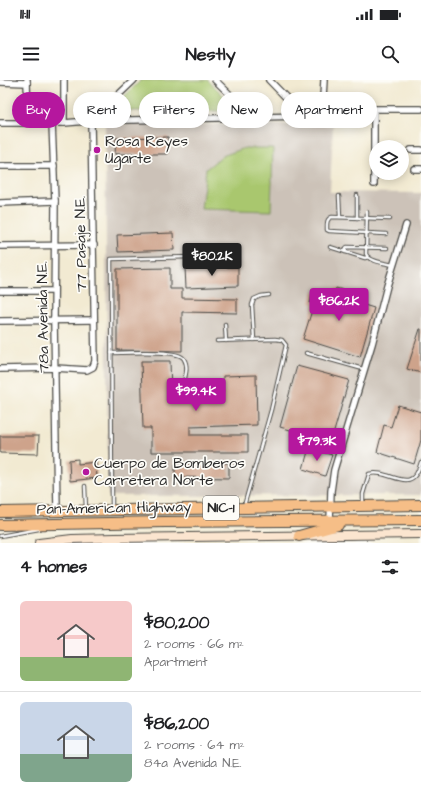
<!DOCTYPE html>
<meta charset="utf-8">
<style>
body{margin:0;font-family:"Architects Daughter",sans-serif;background:#f6f6f6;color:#202124;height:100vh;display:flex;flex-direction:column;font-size:15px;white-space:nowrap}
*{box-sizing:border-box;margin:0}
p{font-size:13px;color:#757577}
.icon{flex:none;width:22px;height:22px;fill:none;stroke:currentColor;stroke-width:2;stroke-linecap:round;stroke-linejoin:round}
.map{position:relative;height:463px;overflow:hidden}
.details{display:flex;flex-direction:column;background:#fff;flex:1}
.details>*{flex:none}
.guide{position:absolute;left:12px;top:12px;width:397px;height:36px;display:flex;gap:8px}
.controls{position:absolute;left:369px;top:60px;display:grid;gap:8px}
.controls a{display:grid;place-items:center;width:40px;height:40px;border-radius:50%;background:#fff;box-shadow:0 2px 10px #0003;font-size:20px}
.price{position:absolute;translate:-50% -34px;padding:0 9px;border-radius:4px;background:#b5179e;color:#fff;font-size:13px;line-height:26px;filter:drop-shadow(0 1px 2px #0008)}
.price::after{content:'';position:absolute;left:50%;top:24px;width:12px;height:9px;margin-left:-6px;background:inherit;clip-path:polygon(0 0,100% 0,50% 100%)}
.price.selected{background:#222;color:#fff}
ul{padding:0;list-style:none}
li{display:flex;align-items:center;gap:12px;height:100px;padding:0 20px}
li+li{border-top:1px solid #e0e0e0}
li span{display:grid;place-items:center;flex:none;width:112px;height:80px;border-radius:6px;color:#555}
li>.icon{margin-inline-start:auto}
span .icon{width:48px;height:48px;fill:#fffc;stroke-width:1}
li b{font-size:17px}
h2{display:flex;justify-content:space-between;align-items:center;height:48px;padding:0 20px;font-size:17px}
.tag{padding:0 14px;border-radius:18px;background:#fff;box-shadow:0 2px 10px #0003;font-size:14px;line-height:36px}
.tag.selected{background:#b5179e;color:#fff}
.status{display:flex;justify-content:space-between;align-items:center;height:28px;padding:0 20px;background:#fff;direction:ltr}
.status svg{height:11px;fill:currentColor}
header{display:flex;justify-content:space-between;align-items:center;height:52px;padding:0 20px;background:#fff;font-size:18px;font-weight:700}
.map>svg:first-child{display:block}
</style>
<div class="status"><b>11:11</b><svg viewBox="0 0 49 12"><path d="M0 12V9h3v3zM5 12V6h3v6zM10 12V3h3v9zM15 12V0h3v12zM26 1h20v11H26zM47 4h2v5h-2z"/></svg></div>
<header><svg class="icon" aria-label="menu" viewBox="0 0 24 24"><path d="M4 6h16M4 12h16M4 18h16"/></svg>Nestly<svg class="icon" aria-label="search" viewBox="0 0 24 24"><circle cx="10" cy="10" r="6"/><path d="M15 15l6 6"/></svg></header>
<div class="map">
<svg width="421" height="463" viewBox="0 0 421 463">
<rect width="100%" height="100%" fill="#fdfcf7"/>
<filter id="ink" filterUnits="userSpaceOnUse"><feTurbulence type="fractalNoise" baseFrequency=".025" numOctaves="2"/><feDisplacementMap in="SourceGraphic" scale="8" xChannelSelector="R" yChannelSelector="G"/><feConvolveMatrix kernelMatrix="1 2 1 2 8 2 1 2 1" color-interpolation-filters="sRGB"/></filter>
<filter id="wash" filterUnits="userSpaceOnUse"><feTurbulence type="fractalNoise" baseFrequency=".012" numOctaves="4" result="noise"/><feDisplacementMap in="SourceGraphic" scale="16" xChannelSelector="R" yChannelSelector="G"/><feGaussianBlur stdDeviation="0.9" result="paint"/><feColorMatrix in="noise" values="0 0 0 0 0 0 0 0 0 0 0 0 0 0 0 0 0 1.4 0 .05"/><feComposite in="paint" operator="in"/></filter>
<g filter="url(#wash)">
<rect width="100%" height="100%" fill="#f2ead2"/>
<polygon fill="#ccc2b8" points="105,44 333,45 330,112 421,113 421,415 108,416"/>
<g fill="#a9c76e" stroke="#6a794c">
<polygon points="141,0 208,0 239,31 109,31"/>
<polygon points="245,68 273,68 271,131 201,129 206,89 222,76"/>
</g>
<g id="blocks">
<g fill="#cea38b">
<polygon points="168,57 168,74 115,74 116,58"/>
<polygon points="173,153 174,170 118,172 117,155"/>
<polygon points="238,187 238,206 186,208 185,188"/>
<polygon points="170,188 170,209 182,209 182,218 237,219 237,233 182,232 182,271 117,270 117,189"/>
<polygon points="336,208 354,213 351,221 374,228 360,277 303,259 314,224 310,223 313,211 333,216"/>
<polygon points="420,249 421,249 421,293 407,289"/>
<polygon points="141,281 170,281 171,314 223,313 223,296 256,295 257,345 190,347 190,355 248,355 248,372 151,372 151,348 143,348"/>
<polygon points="297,286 349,300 331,362 280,347"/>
<polygon points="398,325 421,332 421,360 414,384 377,372 384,345 391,347"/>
<polygon points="0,356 39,356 38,374 0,373"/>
<polygon points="309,368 332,375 325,396 303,389"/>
<polygon points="78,379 78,384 96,382 97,398 70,401 69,380"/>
<polygon points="229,383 229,398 175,397 175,384"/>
</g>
</g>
</g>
<g filter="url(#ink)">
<use href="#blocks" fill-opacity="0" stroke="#494844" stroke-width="1"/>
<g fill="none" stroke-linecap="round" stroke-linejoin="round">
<defs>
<g id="lane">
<polyline points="357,115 357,138"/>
<polyline points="339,116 340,137"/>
<path d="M367 132 366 174C370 182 385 183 393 185"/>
<path d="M386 154 329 151 327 150C327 144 326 139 332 137L390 139"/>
<polyline points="330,167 365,178 368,177"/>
<polyline points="345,172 346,168 347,167 387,168"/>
<polyline points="225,244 226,261"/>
<polyline points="254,260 252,225 254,219 261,216 269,215"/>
<polyline points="217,261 275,259 282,260 286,265 271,330 244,426"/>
<path d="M111 273C124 273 179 269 184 279 189 287 185 297 183 306"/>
<polyline points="306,273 363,289"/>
<polyline points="85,406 86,429"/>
<path d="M363 423V414L369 394C390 388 412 418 421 382"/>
<polyline points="112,428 111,179 233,176"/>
<polyline points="0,456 39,449"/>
</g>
<g id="street">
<polyline points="27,0 28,43"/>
<polyline points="64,0 64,43"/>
<polyline points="215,0 253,37"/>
<polyline points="269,0 304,36"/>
<polyline points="0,2 27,3"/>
<polyline points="322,35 324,0"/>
<path d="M0 43H64L88 41 304 36C317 35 329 34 341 29H421"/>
<polyline points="52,43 55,121 54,241 57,430"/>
<polyline points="411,70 421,70"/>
<polyline points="0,86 54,86"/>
<polyline points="414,89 421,89"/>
<polyline points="374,104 374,29"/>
<polyline points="0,123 55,121"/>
<polyline points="0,166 94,165"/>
<polyline points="0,211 53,211"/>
<polyline points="0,241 94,240"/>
<polyline points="0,289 55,288 87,290 93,287 95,281 91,41 134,0"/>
<polyline points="330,441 331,411 334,390 372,264 387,206 406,145"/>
</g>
<polyline id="secondary" points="39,463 72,459 115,458 421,454"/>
<g id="highway">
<polyline points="0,432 421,425"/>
<polyline points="0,445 165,442 421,440"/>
<polyline points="299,456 338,445"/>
</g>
</defs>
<use href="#lane" stroke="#494844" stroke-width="4.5"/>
<use href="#street" stroke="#494844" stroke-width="8"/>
<use href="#secondary" stroke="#494844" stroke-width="10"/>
<use href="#highway" stroke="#494844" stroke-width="12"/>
<use href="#lane" stroke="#fff" stroke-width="2.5"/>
<use href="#street" stroke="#fff" stroke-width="5.5"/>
<use href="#secondary" stroke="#fbe5cf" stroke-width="8"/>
<use href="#highway" stroke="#f6be87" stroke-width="10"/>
</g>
</g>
<g fill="#b5179e" stroke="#fdfcf7" stroke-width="1.5">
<circle cx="97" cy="70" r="4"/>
<circle cx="86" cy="392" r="4"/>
</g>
<g text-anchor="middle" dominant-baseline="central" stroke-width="3.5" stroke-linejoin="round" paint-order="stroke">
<rect fill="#fdfcf7" stroke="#6a6a68" stroke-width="1" x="203" y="416" width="36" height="24" rx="3"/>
<g font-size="14" font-weight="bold" fill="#2b2b2b">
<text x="221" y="428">NIC-1</text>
</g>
<g font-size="15" fill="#2b2b2b" stroke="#fdfcf7" text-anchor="start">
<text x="105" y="61">Rosa Reyes<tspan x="105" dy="17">Ugarte</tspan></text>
<text x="94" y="383">Cuerpo de Bomberos<tspan x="94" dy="17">Carretera Norte</tspan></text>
</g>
<g font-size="15" fill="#2b2b2b" stroke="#fdfcf7">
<text transform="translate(81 164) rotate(-91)">77 Pasaje N.E.</text>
<text transform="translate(43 237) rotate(-91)">78a Avenida N.E.</text>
<text transform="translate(114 428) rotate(-1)">Pan-American Highway</text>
</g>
</g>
</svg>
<div class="controls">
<a><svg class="icon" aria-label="layers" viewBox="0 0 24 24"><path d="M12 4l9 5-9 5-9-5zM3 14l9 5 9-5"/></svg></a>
</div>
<b class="price selected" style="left:212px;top:197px">$80.2K</b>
<b class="price" style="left:339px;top:242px">$86.2K</b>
<b class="price" style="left:196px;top:332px">$99.4K</b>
<b class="price" style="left:317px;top:382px">$79.3K</b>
<div class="guide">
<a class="tag selected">Buy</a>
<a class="tag">Rent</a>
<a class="tag">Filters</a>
<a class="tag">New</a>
<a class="tag">Apartment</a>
</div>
</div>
<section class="details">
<h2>4 homes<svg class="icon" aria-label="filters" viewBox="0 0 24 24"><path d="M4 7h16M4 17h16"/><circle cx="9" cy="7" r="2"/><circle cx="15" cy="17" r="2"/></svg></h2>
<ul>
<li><span style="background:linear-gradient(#f6c9c9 70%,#8fb573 0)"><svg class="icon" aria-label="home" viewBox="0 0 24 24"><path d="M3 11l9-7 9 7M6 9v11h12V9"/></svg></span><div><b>$80,200</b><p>2 rooms · 66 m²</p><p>Apartment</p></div></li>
<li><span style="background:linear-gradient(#c9d6e8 65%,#7fa58c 0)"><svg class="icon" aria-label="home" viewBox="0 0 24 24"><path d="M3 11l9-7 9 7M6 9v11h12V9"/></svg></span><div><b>$86,200</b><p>2 rooms · 64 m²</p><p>84a Avenida N.E.</p></div></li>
</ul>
</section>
